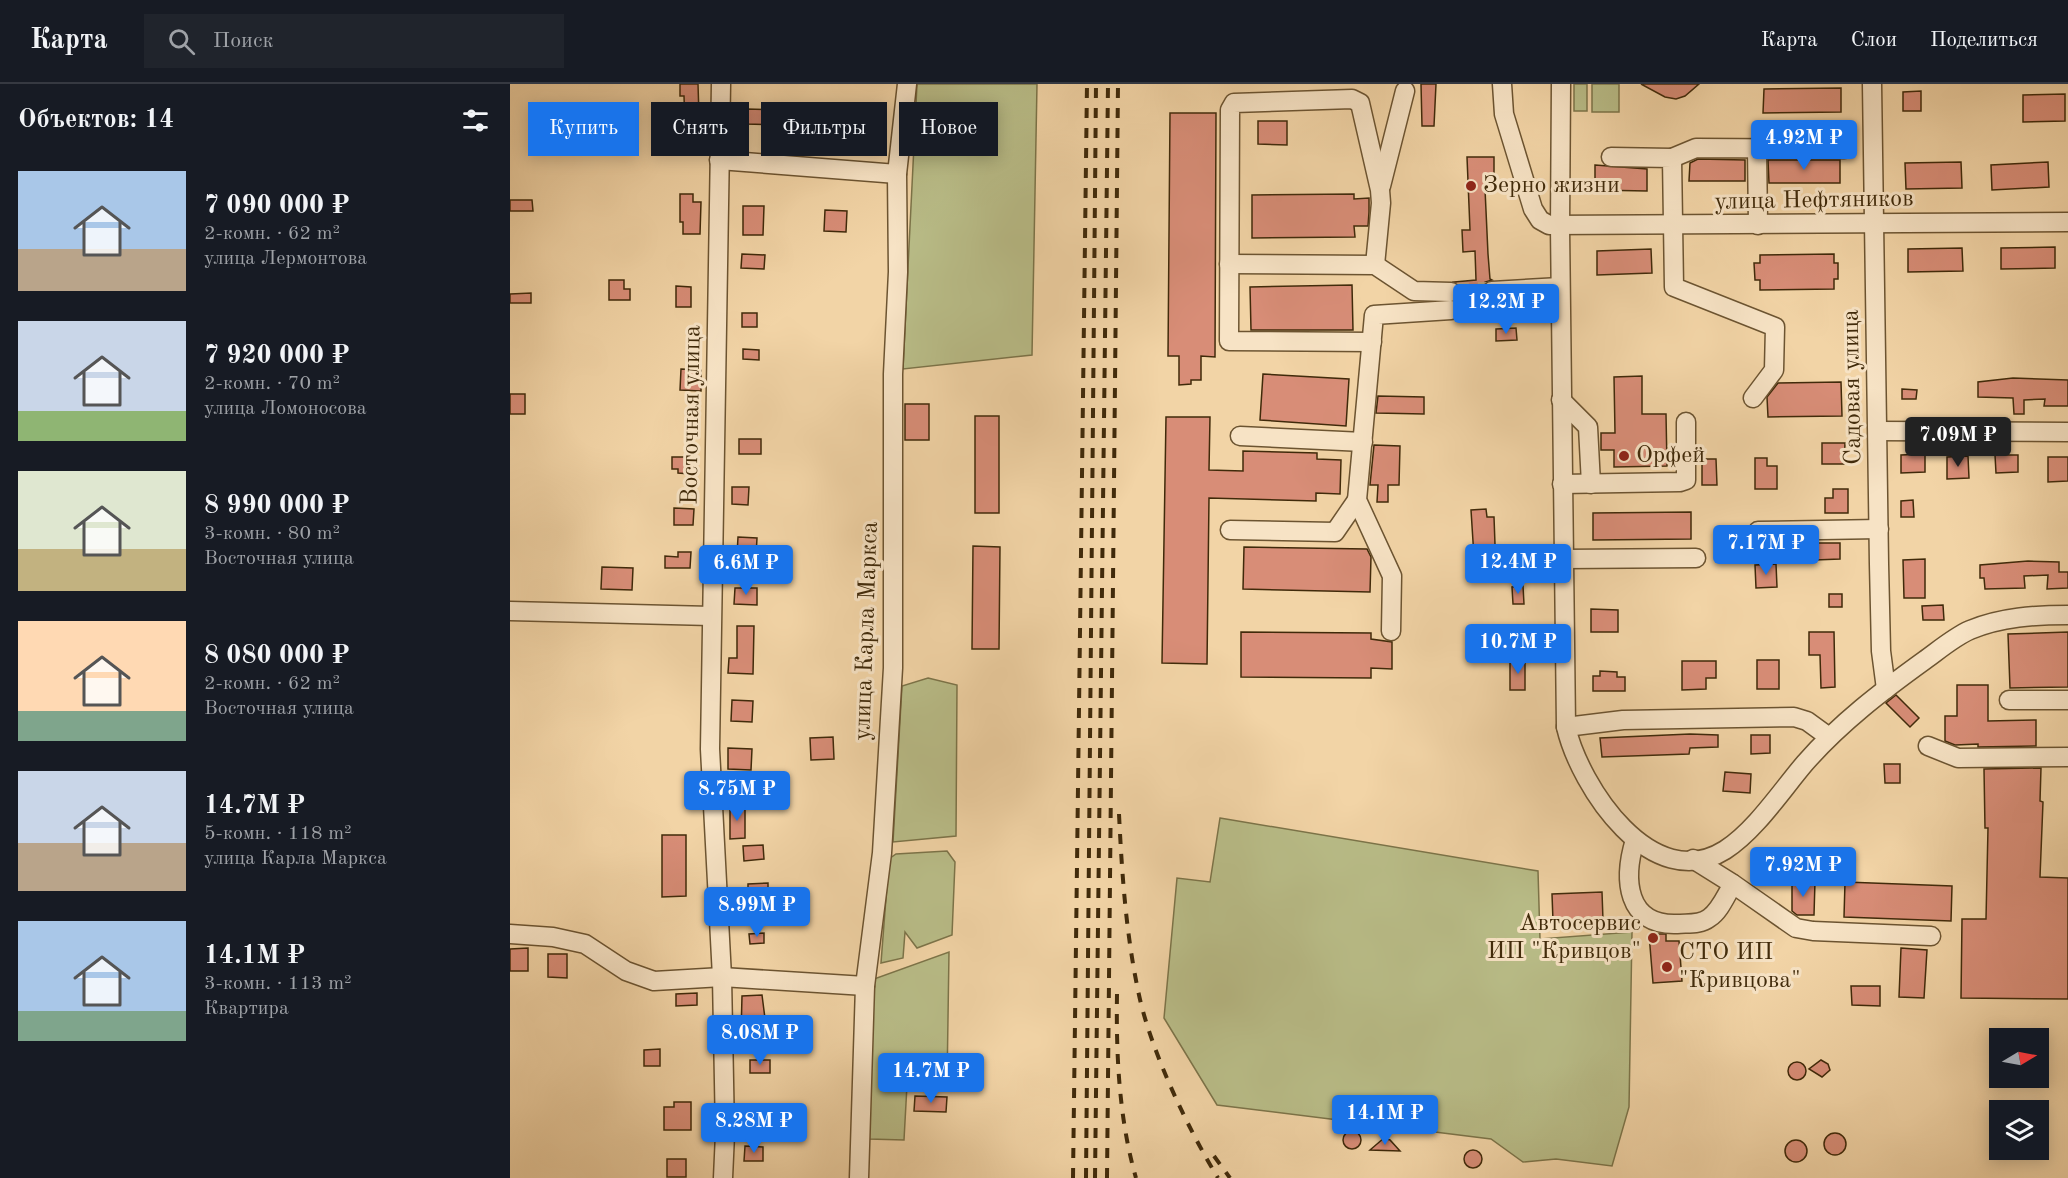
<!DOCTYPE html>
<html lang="ru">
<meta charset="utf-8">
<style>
body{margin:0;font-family:"Old Standard TT",serif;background:#20242c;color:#f1f3f6;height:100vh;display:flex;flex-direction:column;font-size:22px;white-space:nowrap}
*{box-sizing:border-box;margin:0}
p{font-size:20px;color:#9ea1a6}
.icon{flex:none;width:33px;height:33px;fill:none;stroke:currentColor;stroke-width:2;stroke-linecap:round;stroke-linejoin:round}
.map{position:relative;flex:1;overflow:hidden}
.details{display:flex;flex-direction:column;background:#171b24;width:510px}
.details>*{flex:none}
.top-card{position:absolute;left:18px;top:18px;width:570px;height:54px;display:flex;gap:12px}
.needle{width:39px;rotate:80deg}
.controls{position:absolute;left:1479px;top:944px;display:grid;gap:12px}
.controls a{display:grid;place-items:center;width:60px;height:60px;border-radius:0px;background:#171b24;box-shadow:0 3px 15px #0003;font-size:30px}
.price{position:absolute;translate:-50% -51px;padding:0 14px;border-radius:6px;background:#1a73e8;color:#fff;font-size:20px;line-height:39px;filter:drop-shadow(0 2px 3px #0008)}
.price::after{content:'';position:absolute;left:50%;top:36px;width:18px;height:14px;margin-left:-9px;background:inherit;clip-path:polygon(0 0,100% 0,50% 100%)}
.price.selected{background:#222;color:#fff}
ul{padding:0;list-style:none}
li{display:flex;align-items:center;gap:18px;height:150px;padding:0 18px}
li span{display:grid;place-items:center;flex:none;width:168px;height:120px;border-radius:0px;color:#555}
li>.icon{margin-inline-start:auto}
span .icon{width:72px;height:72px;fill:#fffc;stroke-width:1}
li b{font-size:26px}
h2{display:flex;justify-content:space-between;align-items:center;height:72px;padding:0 18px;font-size:26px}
.pill{padding:0 21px;border-radius:0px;background:#171b24;box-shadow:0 3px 15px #0003;font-size:21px;line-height:54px}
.pill.selected{background:#1a73e8;color:#fff}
header{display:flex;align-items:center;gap:36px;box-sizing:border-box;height:84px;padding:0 30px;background:#171b24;border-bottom:2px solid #363941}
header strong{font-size:28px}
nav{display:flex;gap:33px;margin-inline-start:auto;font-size:21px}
.search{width:420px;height:54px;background:#20242c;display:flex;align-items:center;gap:15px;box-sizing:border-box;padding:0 21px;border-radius:0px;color:#9ea1a6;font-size:22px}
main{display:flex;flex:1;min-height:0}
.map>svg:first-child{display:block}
</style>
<header>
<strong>Карта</strong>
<div class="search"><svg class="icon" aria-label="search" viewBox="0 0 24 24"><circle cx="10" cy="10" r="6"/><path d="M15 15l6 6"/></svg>Поиск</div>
<nav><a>Карта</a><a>Слои</a><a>Поделиться</a></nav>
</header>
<main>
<section class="details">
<h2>Объектов: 14<svg class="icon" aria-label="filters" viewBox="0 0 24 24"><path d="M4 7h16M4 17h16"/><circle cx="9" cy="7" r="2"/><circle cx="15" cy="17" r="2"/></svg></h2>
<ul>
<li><span style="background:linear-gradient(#a9c7e8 65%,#b9a48a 0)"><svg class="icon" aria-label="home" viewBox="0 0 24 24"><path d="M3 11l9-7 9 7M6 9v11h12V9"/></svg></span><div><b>7 090 000 ₽</b><p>2-комн. · 62 m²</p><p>улица Лермонтова</p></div></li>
<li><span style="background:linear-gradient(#c9d6e8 75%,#8fb573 0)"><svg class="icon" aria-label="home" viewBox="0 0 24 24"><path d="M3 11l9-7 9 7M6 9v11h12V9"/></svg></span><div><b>7 920 000 ₽</b><p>2-комн. · 70 m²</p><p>улица Ломоносова</p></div></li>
<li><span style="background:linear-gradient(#dfe7d0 65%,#c2b280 0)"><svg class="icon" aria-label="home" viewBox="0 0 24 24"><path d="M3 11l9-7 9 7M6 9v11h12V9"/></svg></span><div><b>8 990 000 ₽</b><p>3-комн. · 80 m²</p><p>Восточная улица</p></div></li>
<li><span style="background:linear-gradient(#ffd9b3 75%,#7fa58c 0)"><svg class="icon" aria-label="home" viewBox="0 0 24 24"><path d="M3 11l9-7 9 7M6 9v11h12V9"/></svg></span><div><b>8 080 000 ₽</b><p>2-комн. · 62 m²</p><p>Восточная улица</p></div></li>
<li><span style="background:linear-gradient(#c9d6e8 60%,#b9a48a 0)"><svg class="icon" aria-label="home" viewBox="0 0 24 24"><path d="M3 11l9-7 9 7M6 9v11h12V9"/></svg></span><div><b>14.7M ₽</b><p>5-комн. · 118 m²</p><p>улица Карла Маркса</p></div></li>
<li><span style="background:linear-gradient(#a9c7e8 75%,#7fa58c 0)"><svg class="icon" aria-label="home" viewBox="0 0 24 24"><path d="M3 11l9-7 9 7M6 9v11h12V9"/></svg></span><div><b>14.1M ₽</b><p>3-комн. · 113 m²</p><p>Квартира</p></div></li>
</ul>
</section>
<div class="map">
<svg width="1558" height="1094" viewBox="0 0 1558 1094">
<rect width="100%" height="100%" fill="#f2d4a6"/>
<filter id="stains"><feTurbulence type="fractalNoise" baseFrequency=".00333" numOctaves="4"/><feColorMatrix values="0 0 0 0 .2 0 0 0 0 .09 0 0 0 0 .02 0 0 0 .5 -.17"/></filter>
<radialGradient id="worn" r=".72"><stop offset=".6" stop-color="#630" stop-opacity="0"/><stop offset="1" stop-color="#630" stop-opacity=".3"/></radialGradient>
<g fill="#b9bd88" stroke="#7c7449" stroke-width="1.5">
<polygon points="407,0 527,0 522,271 393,285"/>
<rect x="1064" y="0" width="13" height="27"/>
<rect x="1082" y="0" width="27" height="28"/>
<polygon points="418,594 447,601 446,752 383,758 392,602"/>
<polygon points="710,734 1028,787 1030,855 1122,848 1119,1023 1102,1082 1046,1075 1013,1078 981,1055 707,1021 654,934 667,794 700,798"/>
<polygon points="437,767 445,778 442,851 407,864 395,848 393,874 371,879 379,775 386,770"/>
<polygon points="439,868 437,1000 397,1001 394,1056 359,1055 364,895"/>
</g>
<g fill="#d88d77" stroke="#402a0a" stroke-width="1.5">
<polygon points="170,0 188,0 190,65 171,66 171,42 175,42 174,12 170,12"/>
<polygon points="911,0 926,0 924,42 912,42"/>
<polygon points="1131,0 1189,0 1175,12 1166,15 1155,13"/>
<polygon points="1331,4 1331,28 1253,29 1254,5"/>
<polygon points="1411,7 1411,27 1393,27 1393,8"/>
<polygon points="1555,10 1555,37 1513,38 1513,11"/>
<polygon points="237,25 265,26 265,41 236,40"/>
<polygon points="660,29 706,29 705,273 691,272 691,296 681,296 681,300 669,301 669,272 658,272"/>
<polygon points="748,37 777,37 777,61 748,60"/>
<polygon points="32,38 51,38 50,58 32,57"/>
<polygon points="957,73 984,73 984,105 975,105 978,170 980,195 982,196 975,198 971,207 976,216 972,224 976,232 949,233 952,225 947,217 952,208 951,202 944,198 966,196 965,167 953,168 952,146 960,146"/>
<polygon points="1188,75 1235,76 1235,97 1179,97 1180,79"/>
<polygon points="1258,76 1330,76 1330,99 1259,99"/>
<polygon points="1451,78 1452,104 1396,105 1395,79"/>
<polygon points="1538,78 1539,103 1482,106 1481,81"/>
<polygon points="1085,81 1137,85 1137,107 1085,106"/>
<polygon points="170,110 183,110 183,118 191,118 190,150 173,150 173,138 170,138"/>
<polygon points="844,110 844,115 859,114 859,128 858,142 844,142 845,153 742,154 742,111"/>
<polygon points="0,116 22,116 23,127 0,127"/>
<polygon points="233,122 254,122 253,151 233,151"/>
<polygon points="315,126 337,127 336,148 314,147"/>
<polygon points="1545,163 1545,184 1491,185 1491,164"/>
<polygon points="1452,164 1453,187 1398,188 1398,165"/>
<polygon points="1141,165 1142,189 1087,191 1087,167"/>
<polygon points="232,170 255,171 254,185 231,184"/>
<polygon points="1324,170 1324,179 1328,179 1328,195 1324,195 1324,205 1250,206 1250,196 1245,196 1244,179 1250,179 1250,171"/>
<polygon points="99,196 114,196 114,205 120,205 120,216 99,216"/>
<polygon points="842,201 843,246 741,246 740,203"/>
<polygon points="166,202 181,203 181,223 166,223"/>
<polygon points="21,209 21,219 0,219 0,210"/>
<rect x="232" y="229" width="15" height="14"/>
<polygon points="1006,244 1007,256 986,257 986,245"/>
<polygon points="233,265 249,266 249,276 233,275"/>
<polygon points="171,285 191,286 191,307 170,306"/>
<polygon points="753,290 839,295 836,342 750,336"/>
<polygon points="1132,292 1132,330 1156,330 1157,382 1104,383 1104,366 1091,366 1091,349 1105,349 1104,293"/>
<polygon points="1503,294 1558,296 1558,322 1534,322 1535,315 1514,316 1514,330 1504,330 1503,314 1468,313 1468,298"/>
<polygon points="1331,298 1332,332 1258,333 1257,313 1268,299"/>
<polygon points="1392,305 1407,306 1406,315 1392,315"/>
<rect x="0" y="310" width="15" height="20"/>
<polygon points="868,312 914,313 914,330 866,329"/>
<rect x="395" y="320" width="24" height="36"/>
<rect x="465" y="332" width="24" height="97"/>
<polygon points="656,333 700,333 699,386 733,387 733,367 807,369 807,375 831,376 830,410 806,409 806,417 699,414 697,580 652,579"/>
<rect x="229" y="355" width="22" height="15"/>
<polygon points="1312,359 1335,359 1334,380 1312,380"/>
<polygon points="864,361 890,362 889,401 878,401 878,418 867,418 868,401 860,401"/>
<polygon points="1415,370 1415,388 1391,389 1391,371"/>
<polygon points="1485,371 1508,371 1508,388 1486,389"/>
<polygon points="1458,372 1459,394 1437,395 1437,373"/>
<polygon points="162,373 180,373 180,390 168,389 168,385 162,385"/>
<polygon points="1538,373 1558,373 1558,397 1538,398"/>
<polygon points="1245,374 1257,374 1257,382 1267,382 1267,405 1245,405"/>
<polygon points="1192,375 1206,375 1207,401 1192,401"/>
<polygon points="222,403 239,403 238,421 222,420"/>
<polygon points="1323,405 1338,405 1338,429 1315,429 1315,414 1323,414"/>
<polygon points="1403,416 1404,433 1391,433 1391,417"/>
<polygon points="164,424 184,425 183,441 164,441"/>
<polygon points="976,425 977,433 984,433 986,488 965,489 961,426"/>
<polygon points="1181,428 1181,455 1083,456 1083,429"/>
<polygon points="228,453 247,454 246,472 227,471"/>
<polygon points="1305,459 1330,459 1330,475 1305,476"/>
<polygon points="463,462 490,463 489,565 462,565"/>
<polygon points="734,463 857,465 861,473 860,508 733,505"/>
<polygon points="168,468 181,468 180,484 155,484 155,472 168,473"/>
<polygon points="1415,475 1415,514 1394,514 1393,476"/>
<polygon points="1518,477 1549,478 1549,488 1558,488 1558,504 1537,505 1538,491 1514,492 1515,504 1475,505 1474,494 1470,494 1470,481"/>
<polygon points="1266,480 1267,503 1246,504 1245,481"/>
<polygon points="92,483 123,484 122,506 91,505"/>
<polygon points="1013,502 1014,520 1003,520 1002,503"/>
<polygon points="225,504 247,504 247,521 224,520"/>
<rect x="1319" y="510" width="13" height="13"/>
<polygon points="1433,521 1434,536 1413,536 1412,522"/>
<polygon points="1081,525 1108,526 1108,548 1081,548"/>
<polygon points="227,542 244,542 243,590 218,589 219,574 227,574"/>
<polygon points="731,548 861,549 861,555 882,558 882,585 861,584 861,594 731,593"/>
<polygon points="1299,548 1324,548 1325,603 1311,604 1310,571 1299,571"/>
<polygon points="1558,548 1558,603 1500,604 1498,550"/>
<rect x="1000" y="576" width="15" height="30"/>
<rect x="1247" y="576" width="22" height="29"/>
<polygon points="1172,577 1206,577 1206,594 1196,594 1196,605 1172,606"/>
<polygon points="1090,587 1107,588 1107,593 1115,593 1115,607 1083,607 1083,592 1090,592"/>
<polygon points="1447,601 1478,601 1478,637 1526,636 1526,662 1468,663 1468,660 1445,661 1435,657 1435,632 1447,632"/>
<polygon points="1386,611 1409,634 1400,643 1376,619"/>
<polygon points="222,616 243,617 242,638 221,637"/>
<polygon points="1180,650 1208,651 1208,663 1180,664 1179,670 1092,673 1090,654"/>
<polygon points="1241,651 1260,651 1260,669 1241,670"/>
<polygon points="323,653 324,675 301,676 300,654"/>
<polygon points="218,664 242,665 241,686 218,685"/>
<polygon points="1374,680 1390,680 1390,699 1375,699"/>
<polygon points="1531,684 1530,717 1533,718 1530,793 1558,794 1558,915 1451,914 1452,835 1476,835 1478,744 1475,744 1474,685"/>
<polygon points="1215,688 1241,690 1240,709 1213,707"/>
<polygon points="220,722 235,723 235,754 220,755"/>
<polygon points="152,751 176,751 176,812 152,813"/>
<polygon points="253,761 254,775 234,777 233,762"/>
<polygon points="1282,797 1305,797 1304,831 1287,831 1282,827"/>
<polygon points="1335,798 1442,802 1441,837 1334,833"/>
<polygon points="258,799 258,815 238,815 238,800"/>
<polygon points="1092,808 1093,836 1043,837 1042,810"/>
<polygon points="254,849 254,859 240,860 239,850"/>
<polygon points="1139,850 1156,850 1156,857 1169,857 1172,897 1143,899"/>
<polygon points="18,864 18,887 0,887 0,865"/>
<polygon points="1391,864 1417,866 1414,914 1389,913"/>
<polygon points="38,870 57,870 57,894 38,893"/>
<polygon points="1341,902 1370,902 1370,922 1342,921"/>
<polygon points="187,909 187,921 166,922 166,910"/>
<polygon points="252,911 257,950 231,951 232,912"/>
<polygon points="150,965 150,982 134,982 134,966"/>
<rect x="240" y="976" width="20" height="13"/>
<polygon points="1311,976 1318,980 1320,986 1312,993 1299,985"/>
<circle cx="1287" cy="987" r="9"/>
<polygon points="405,1012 437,1013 436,1028 404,1027"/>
<polygon points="164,1018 181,1018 181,1046 154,1046 154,1023 164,1023"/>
<polygon points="235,1023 252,1023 251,1039 234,1039"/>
<circle cx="842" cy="1056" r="9"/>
<circle cx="1325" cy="1060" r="11"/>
<polygon points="874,1054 880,1056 890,1067 860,1066"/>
<circle cx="1286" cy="1067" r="11"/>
<polygon points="235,1062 253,1063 253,1077 234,1077"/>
<circle cx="963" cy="1075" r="9"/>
<rect x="157" y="1075" width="19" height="18"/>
</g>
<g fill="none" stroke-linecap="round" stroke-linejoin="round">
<g stroke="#ceb287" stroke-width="18" stroke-dasharray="18 9" stroke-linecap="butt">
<polyline points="941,208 982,207"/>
<polyline points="941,226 983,224"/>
</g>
<defs>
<g id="minor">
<polyline points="211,0 200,665 212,893 215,1050 213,1094"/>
<polyline points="992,0 994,30 1023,125 1030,136 1039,141 1558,138"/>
<path d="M1051 0 1050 143 1056 643C1070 703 1142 812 1215 766 1245 747 1272 706 1295 679 1330 639 1372 607 1415 576 1429 566 1444 553 1460 546 1491 533 1525 531 1558 531"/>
<polyline points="1362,0 1369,480 1371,567 1376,605"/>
<polyline points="1247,64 1248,141"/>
<polyline points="1101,73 1162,74 1164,203 1265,243 1264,286 1243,314"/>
<polyline points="1162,74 1186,64 1334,65"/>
<polyline points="209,76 387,90"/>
<polyline points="871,102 895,7"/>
<polyline points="719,180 865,181 904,207 941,208"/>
<polyline points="982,207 1050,203"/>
<polyline points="983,224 1050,220"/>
<polyline points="862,258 719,257 720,26 724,19 842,15 850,19 870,106 871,119 865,181"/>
<polyline points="1051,316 1078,343 1081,400"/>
<polyline points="1368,347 1558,348"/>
<polyline points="730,352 853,358"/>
<polyline points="1052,400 1170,398 1176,396 1176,338"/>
<polyline points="720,446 825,448 847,416"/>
<polyline points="1248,447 1369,445"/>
<polyline points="1053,475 1186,474"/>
<polyline points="0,527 201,532"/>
<polyline points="881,547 882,492 847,416 864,231 941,226"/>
<polyline points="1499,616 1558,616"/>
<polyline points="1056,643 1113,636 1284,633 1297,637 1319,653"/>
<polyline points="1418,662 1448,674 1558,673"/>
<path d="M1125 756C1113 795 1116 842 1167 840 1178 839 1190 841 1199 834 1210 827 1216 811 1223 800L1183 775"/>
<polyline points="1223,800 1286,844 1303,847 1421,852"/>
<polyline points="0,850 43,853 75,860 116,887 144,897 212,893 355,902"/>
<polyline points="349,1094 355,902 372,769 383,584 383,290 388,188 387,90 397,0"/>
</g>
</defs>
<use href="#minor" stroke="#6c5431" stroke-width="21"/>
<use href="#minor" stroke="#f7e3c5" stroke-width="18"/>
<g stroke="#402a0a" stroke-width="4" stroke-dasharray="10 10" stroke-linecap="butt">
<path d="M609 730C612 791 616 851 629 911 641 967 678 1045 708 1094"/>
<path d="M607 910C606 971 609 1035 626 1094"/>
<polyline points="704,1072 720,1094"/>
<polyline points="563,1094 577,0"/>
<polyline points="576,1094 586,0"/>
<polyline points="585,1094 598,0"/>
<polyline points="597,1094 608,0"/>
</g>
</g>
<g fill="#8f2418" stroke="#f7e3c5" stroke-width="2">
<circle cx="961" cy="102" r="6"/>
<circle cx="1114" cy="372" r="6"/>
<circle cx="1143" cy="854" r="6"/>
<circle cx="1157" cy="883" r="6"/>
</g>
<g text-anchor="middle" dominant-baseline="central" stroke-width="6" stroke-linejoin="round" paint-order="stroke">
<g font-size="24" fill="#402a0a" stroke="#f7e3c5" text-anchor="start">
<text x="973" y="102">Зерно жизни</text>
<text x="1126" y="372">Орфей</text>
<text x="1131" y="840" text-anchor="end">Автосервис<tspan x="1131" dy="28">ИП "Кривцов"</tspan></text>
<text x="1169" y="869">СТО ИП<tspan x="1169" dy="28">"Кривцова"</tspan></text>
</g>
<g font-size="24" fill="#402a0a" stroke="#f7e3c5">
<text transform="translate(1304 117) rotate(-1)">улица Нефтяников</text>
<text transform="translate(1343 303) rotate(-91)">Садовая улица</text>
<text transform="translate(182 331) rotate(-89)">Восточная улица</text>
<text transform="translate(357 547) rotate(-88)">улица Карла Маркса</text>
</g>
</g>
<rect width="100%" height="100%" filter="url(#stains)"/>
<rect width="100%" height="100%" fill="url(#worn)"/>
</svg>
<div class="controls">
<a><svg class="needle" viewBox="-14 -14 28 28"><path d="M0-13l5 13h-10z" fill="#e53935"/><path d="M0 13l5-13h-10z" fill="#9ea1a6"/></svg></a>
<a><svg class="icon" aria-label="layers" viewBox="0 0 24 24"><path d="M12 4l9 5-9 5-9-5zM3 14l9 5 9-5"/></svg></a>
</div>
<b class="price" style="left:1294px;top:87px">4.92M ₽</b>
<b class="price" style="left:996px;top:251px">12.2M ₽</b>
<b class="price selected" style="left:1448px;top:384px">7.09M ₽</b>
<b class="price" style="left:1256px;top:492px">7.17M ₽</b>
<b class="price" style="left:1008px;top:511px">12.4M ₽</b>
<b class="price" style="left:236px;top:512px">6.6M ₽</b>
<b class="price" style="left:1008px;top:591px">10.7M ₽</b>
<b class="price" style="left:227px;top:738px">8.75M ₽</b>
<b class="price" style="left:1293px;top:814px">7.92M ₽</b>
<b class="price" style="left:247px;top:854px">8.99M ₽</b>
<b class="price" style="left:250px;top:982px">8.08M ₽</b>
<b class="price" style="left:421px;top:1020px">14.7M ₽</b>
<b class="price" style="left:875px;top:1062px">14.1M ₽</b>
<b class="price" style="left:244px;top:1070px">8.28M ₽</b>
<div class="top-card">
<a class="pill selected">Купить</a>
<a class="pill">Снять</a>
<a class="pill">Фильтры</a>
<a class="pill">Новое</a>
</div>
</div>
</main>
